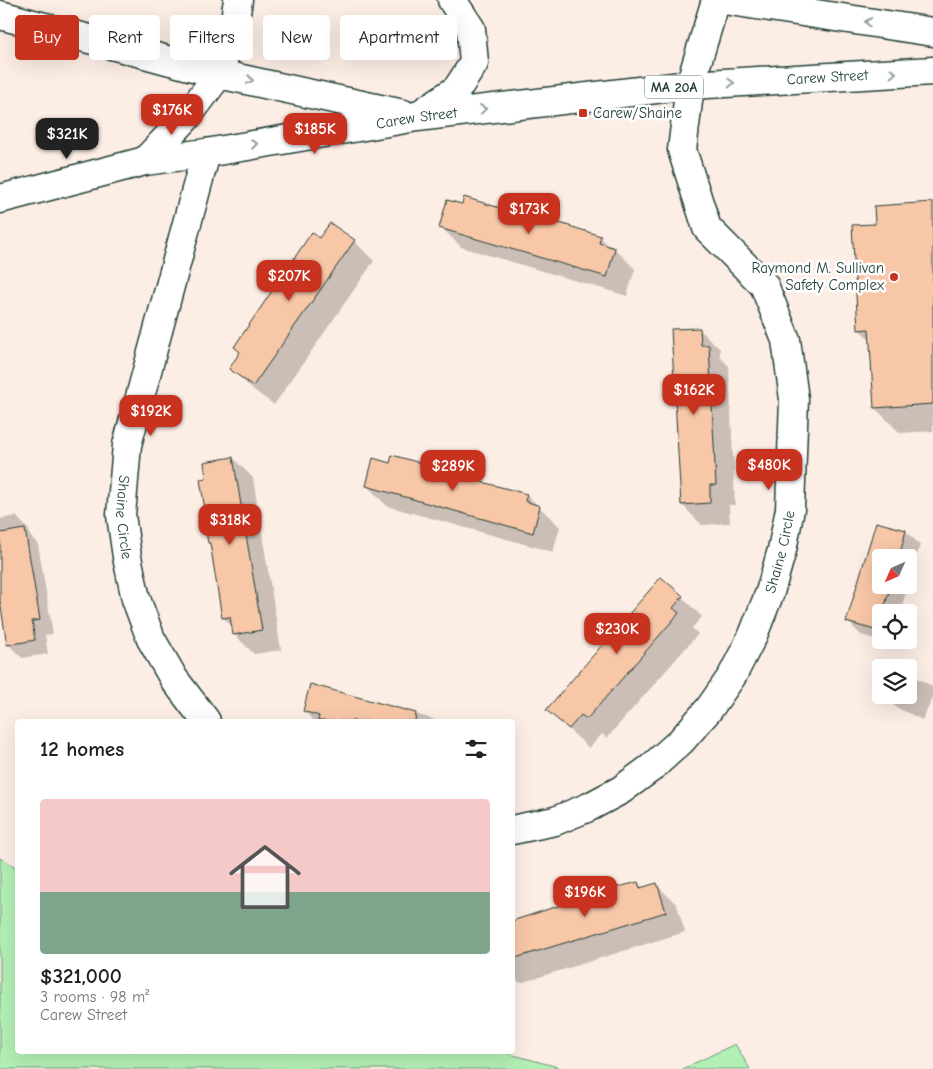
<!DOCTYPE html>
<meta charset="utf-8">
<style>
body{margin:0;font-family:"Comic Neue",sans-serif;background:#f6f6f6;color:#202124;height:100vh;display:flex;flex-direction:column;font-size:19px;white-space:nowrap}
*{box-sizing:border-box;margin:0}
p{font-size:16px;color:#757577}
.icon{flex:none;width:28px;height:28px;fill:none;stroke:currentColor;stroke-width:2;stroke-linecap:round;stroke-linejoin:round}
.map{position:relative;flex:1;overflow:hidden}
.panel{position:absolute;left:15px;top:719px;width:500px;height:335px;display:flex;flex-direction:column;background:#fff;border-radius:5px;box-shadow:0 5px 20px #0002}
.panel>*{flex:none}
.top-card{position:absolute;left:15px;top:15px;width:500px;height:45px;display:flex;gap:10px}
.needle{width:32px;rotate:225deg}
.tools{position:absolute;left:872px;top:549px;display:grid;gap:10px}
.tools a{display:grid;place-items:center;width:45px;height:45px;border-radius:5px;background:#fff;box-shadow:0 5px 20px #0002;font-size:25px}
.price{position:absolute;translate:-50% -42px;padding:0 11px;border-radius:10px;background:#c8321e;color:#fff;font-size:16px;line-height:32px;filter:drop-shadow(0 1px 2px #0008)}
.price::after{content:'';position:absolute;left:50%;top:30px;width:15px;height:11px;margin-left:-8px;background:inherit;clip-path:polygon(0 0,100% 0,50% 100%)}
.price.selected{background:#222;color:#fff}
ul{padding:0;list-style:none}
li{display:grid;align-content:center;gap:10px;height:265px;padding:0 25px}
li span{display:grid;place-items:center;height:155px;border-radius:5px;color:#555}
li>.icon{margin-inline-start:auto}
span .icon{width:90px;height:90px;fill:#fffc;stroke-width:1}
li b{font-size:21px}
h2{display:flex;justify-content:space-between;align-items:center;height:60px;padding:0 25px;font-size:21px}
.chip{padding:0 18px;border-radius:5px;background:#fff;box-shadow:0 5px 20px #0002;font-size:18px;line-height:45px}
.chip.selected{background:#c8321e;color:#fff}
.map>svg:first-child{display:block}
</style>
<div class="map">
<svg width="933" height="1069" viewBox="0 0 933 1069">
<rect width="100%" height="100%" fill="#fdeee5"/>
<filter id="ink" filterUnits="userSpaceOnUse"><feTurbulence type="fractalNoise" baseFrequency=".02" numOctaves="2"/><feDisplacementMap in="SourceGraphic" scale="10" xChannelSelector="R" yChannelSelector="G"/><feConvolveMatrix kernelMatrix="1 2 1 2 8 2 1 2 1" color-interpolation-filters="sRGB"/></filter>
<g filter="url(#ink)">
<g fill="#b3efb5" stroke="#699674">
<polygon points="0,858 17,868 18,1051 499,1051 565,1069 0,1069"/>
<polygon points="735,1044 750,1069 682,1069"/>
</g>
<g fill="#0003">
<polygon points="933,203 933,431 900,433 875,408 871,341 859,329 876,225"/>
<polygon points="330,224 354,241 374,261 274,405 251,388 231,368"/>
<polygon points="441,227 600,237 610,247 615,249 635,269 627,296 461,247"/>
<polygon points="699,329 720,349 720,357 729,366 735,505 729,505 730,523 702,525 682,505"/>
<polygon points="233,458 253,478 281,650 254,654 234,634 233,627 223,618 211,545 209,543 207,511 208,479"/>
<polygon points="390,464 448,472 452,476 527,495 560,527 553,552 387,506 367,486"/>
<polygon points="16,516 29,530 30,536 38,544 53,634 45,635 48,654 22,658 8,644 0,593 0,519"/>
<polygon points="877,523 906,531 920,545 909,583 909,558 881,558 881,585 908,585 900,612 881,612 881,640 892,640 891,644 861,635 847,621"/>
<polygon points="682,597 702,617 692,628 698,634 607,738 602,734 589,748 548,710"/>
<polygon points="909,674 930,685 933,688 933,698 922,720 896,707 889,700 892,695 909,695"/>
<polygon points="311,685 440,721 314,721 304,711"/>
<polygon points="638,883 644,889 657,885 677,905 685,932 520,983 512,975 512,922"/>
</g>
<g fill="#f8c7a8" stroke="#1f3d34">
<polygon points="464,197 510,211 544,218 601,236 599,243 615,248 607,277 439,228 447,200 462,204"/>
<polygon points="933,202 933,404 874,408 869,329 858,330 852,225 875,224 874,206"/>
<polygon points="330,223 355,240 253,386 229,369 240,352 234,347 312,232 319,238"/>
<polygon points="700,328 701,345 709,345 716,485 710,485 710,503 681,505 671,329"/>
<polygon points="392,455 449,471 448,473 527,494 525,501 540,506 533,533 366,486 373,458 390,463"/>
<polygon points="233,457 262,630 233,635 230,617 222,618 210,543 208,543 202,510 205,510 200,479 206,478 204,462"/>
<polygon points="876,522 906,530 899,558 881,558 881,585 891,585 883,612 881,612 878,631 846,622"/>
<polygon points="25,529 40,620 32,621 35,640 7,645 0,601 0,533"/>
<polygon points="661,577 683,596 673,608 679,613 587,719 581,715 569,729 546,710"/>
<polygon points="310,684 416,713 415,721 318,721 319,716 303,711"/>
<polygon points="638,882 640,888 657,883 666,912 512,959 512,921 610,889"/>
</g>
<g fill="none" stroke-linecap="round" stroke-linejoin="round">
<defs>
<g id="minor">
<path id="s1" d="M206 153 127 445 121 515 127 557 136 599 151 639 174 679 206 721"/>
<path id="s2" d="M512 830 555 821 589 807 621 790 651 768 681 741 709 709 732 676 753 635 770 592 782 550 790 509 794 399 786 340 764 285 707 228 682 150 690 85 716 0"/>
</g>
<g id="major">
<polyline points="724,0 933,32"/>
<polyline points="0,15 219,74 403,114"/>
<polyline points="420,114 457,89 474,63 471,29 452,0"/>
<polyline points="145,161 186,118 219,74 235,19 238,0"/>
<path id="s3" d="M0 199 145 161 206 153 417 117 690 85 933 71"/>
</g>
</defs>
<use href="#minor" stroke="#1f3d34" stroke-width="31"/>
<use href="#major" stroke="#1f3d34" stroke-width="31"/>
<use href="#minor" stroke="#fff" stroke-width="28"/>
<use href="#major" stroke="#fff" stroke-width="28"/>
</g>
<defs><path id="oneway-chevron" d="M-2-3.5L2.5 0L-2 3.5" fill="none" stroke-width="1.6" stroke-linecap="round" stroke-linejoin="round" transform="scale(1.25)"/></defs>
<g stroke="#8f9e9a">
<use href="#oneway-chevron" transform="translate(868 22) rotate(-171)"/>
<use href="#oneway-chevron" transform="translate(893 73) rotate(-3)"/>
<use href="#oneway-chevron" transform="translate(250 80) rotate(11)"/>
<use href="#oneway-chevron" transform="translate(731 83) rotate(-3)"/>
<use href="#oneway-chevron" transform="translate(483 109) rotate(-7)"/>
<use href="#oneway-chevron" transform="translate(254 144) rotate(-10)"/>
</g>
</g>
<g fill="#c8321e" stroke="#fff" stroke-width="2">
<rect x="578" y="108" width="10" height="10" rx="2.5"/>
<circle cx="894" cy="277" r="5"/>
</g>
<g text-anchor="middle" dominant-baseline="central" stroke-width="5" stroke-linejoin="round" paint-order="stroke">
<rect fill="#fff" stroke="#627771" stroke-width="1" x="645" y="75.5" width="58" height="23" rx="4"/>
<g font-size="14" font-weight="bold" fill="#1f3d34">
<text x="674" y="87">MA 20A</text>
</g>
<g font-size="15" fill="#1f3d34" stroke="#fff">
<text stroke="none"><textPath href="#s3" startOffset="838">Carew Street</textPath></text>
<text stroke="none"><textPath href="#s3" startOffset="425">Carew Street</textPath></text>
<text stroke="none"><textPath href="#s1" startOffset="375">Shaine Circle</textPath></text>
<text stroke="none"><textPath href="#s2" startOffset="411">Shaine Circle</textPath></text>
</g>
<g font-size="15" fill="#1f3d34" stroke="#fff" text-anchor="start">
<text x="593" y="113">Carew/Shaine</text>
<text x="884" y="268" text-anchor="end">Raymond M. Sullivan<tspan x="884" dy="17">Safety Complex</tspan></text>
</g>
</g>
</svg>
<div class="tools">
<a><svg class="needle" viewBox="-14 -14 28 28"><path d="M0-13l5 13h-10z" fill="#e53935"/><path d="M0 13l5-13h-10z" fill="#757577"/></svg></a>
<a><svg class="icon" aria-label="locate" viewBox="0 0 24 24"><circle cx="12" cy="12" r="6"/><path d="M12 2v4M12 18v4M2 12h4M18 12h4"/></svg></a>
<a><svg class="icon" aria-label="layers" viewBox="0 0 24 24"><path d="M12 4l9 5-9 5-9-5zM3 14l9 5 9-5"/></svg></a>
</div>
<b class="price" style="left:172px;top:136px">$176K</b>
<b class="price" style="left:315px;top:155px">$185K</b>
<b class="price selected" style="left:67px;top:160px">$321K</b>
<b class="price" style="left:529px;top:235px">$173K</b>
<b class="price" style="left:289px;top:302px">$207K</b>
<b class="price" style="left:694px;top:416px">$162K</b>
<b class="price" style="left:151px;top:437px">$192K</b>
<b class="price" style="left:769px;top:491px">$480K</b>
<b class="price" style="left:453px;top:492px">$289K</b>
<b class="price" style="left:230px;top:546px">$318K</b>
<b class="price" style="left:617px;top:655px">$230K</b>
<b class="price" style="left:585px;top:918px">$196K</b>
<div class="top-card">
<a class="chip selected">Buy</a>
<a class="chip">Rent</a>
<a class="chip">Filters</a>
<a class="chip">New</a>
<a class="chip">Apartment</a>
</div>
<section class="panel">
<h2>12 homes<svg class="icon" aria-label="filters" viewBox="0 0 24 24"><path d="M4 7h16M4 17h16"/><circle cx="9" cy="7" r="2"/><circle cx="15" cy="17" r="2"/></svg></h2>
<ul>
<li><span style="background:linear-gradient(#f6c9c9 60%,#7fa58c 0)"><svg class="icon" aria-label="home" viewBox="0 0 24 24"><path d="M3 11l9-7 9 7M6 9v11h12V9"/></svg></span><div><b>$321,000</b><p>3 rooms · 98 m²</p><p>Carew Street</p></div></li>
</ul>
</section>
</div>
